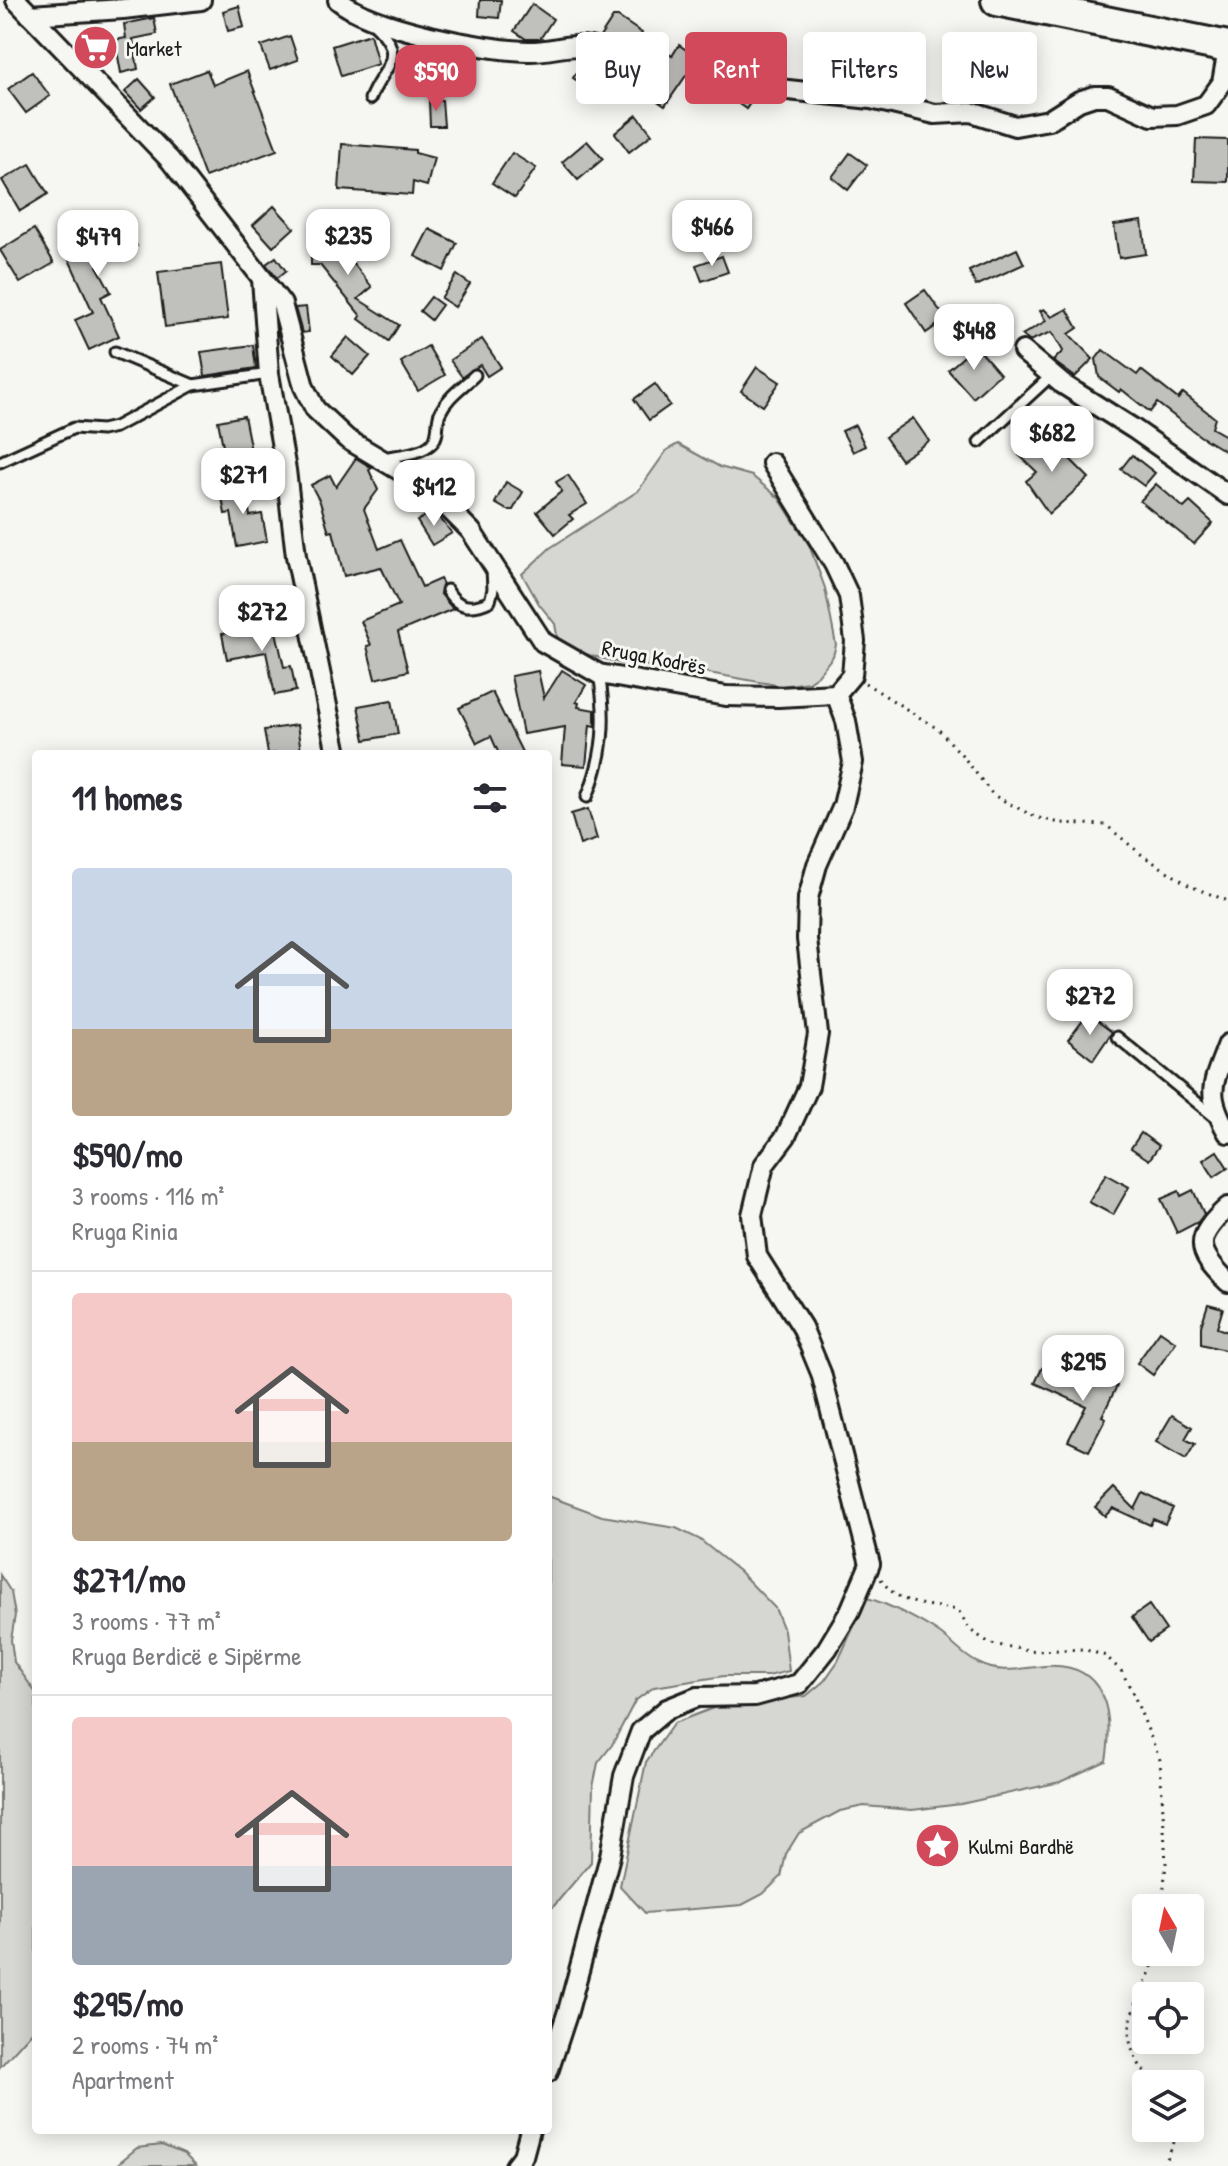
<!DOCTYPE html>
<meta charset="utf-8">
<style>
body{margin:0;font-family:"Patrick Hand",sans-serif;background:#f7f7f7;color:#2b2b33;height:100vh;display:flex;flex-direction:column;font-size:30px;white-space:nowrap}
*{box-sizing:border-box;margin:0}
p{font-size:26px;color:#7c7c81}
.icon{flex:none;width:44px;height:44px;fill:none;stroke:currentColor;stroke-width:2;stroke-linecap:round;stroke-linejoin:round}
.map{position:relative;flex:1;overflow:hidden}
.details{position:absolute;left:32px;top:750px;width:520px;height:1384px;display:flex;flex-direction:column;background:#fff;border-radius:8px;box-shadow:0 4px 20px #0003}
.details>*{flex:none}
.guide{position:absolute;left:576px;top:32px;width:532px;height:72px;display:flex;gap:16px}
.needle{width:52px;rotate:351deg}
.fabs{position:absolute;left:1132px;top:1894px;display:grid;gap:16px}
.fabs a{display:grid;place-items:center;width:72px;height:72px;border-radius:8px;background:#fff;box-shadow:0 4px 20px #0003;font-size:40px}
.price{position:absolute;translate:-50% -68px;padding:0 18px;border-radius:16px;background:#fff;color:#222;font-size:26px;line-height:52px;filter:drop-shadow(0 2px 4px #0008)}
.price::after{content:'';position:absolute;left:50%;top:48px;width:24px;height:18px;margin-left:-12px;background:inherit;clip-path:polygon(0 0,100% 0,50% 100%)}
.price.active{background:#d1495b;color:#fff}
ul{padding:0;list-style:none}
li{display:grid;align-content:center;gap:16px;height:424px;padding:0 40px}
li+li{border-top:2px solid #e1e1e2}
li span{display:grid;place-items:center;height:248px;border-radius:8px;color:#555}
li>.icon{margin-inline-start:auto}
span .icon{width:144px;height:144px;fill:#fffc;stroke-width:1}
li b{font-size:34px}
h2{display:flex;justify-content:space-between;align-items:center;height:96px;padding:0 40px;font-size:34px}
.tag{padding:0 28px;border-radius:8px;background:#fff;box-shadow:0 4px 20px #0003;font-size:28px;line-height:72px}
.tag.active{background:#d1495b;color:#fff}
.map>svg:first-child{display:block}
</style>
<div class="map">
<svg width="1228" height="2166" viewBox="0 0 1228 2166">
<rect width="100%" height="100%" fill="#f6f6f2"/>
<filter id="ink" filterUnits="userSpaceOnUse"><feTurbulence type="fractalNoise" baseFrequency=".0125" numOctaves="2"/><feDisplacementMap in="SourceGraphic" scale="16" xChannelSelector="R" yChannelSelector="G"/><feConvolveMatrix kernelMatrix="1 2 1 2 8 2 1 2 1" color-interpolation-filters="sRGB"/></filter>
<g filter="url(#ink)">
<g fill="#d6d6d2" stroke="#797977" stroke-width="2">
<polygon points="678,444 720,467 752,476 779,498 809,545 825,588 836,645 833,656 818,675 808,682 782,686 675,667 628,665 581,653 558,641 555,624 539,604 522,574 550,548 638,491 667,450"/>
<polygon points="548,1496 602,1516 676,1528 699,1539 739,1571 775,1608 784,1630 789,1671 768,1676 724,1676 654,1687 635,1701 612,1745 598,1763 593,1787 591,1862 553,1907 548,1908"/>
<polygon points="0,1575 11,1592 15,1615 11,1640 14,1662 36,1693 36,2027 0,2067"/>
<path d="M867 1598C887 1603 921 1621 939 1633 952 1642 963 1656 978 1663 1001 1675 1021 1668 1045 1666 1106 1662 1114 1713 1106 1761L1060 1782 961 1804 912 1810 864 1806 840 1811 799 1833 786 1854 781 1877 763 1894 742 1905 645 1913 620 1886 646 1762 674 1723 716 1707 806 1696 824 1681 838 1661Z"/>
<polygon points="162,2145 184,2154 196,2166 115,2166 137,2148"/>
</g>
<g fill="#c0c0bd" stroke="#1c1c1c" stroke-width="2">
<polygon points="480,0 501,0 499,18 479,16"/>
<polygon points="532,4 553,19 540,39 526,39 514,31"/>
<polygon points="239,6 244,27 228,31 223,11"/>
<polygon points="613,17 618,17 642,33 641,35 672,56 679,45 698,58 665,106 613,71 629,78 638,73 640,65 634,56 600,37"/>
<polygon points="154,18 157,34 133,39 138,69 121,73 115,40 126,38 124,24"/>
<polygon points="370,34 378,64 341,76 332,46"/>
<polygon points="290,36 298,60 270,70 261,46"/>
<rect x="408" y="53" width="18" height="20"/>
<polygon points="586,59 595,61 599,66 585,86 573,78"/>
<polygon points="735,68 762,86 746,109 719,90"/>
<polygon points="207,70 213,85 247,71 277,150 205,177 170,84"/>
<polygon points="32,72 50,96 26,113 8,89"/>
<polygon points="139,79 155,97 141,109 125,92"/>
<polygon points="442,100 444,126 430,126 429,101"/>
<polygon points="637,115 652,134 629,152 615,133"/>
<polygon points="1196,139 1228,140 1228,182 1194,181"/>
<polygon points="587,141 603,159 578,180 562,162"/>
<polygon points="342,144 415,150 415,153 434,158 427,186 413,182 412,195 339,190"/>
<polygon points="512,153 536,168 515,198 492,183"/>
<polygon points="850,153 867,165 848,190 832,177"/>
<polygon points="30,164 48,194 20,211 2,180"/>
<polygon points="274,206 294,228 273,247 253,225"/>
<polygon points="111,218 117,230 126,225 137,246 97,266 111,292 101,297 119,336 89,350 75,320 93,312 67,255 84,247 79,235"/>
<polygon points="1142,221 1146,254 1119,258 1114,225"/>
<polygon points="34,229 54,263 20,283 0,250"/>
<polygon points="429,229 457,243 444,271 415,256"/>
<polygon points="348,231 349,258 372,287 358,299 399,325 389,341 359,319 361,316 320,265 311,265 311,232"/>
<polygon points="1017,249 1024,264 976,286 969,271"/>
<polygon points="722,256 728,272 702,281 696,265"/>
<polygon points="276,257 286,271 277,278 266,264"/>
<polygon points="221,264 228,319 165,327 158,272"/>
<polygon points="457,275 470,284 455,307 441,298"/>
<polygon points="925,290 946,319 926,333 906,303"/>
<polygon points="431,297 442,305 431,320 420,311"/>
<polygon points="306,307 309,332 302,333 295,308"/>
<polygon points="1044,309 1052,317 1067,309 1078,328 1069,334 1093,359 1075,377 1053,361 1063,351 1052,332 1029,341 1022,335 1046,321 1040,311"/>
<polygon points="348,337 370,356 353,375 332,356"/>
<polygon points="482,339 501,367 487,376 480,365 462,377 450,360"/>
<polygon points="253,345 256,368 205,376 201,352"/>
<polygon points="428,346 445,375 418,391 401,362"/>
<polygon points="976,346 1000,374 973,398 948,370"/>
<polygon points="1103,350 1137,375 1141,370 1178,399 1183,393 1215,418 1212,428 1228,437 1228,453 1200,436 1157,403 1150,412 1121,389 1119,392 1099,377 1096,359"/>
<polygon points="757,367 780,382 763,406 741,391"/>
<polygon points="655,384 670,405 649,420 634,399"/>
<polygon points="244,416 251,451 225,456 218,421"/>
<polygon points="913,418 929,441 901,460 885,437"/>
<polygon points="855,425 865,446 853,452 842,431"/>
<polygon points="1037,435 1063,458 1066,455 1089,478 1049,514 1026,481 1037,472 1019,455"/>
<polygon points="1132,455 1155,473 1144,486 1121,469"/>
<polygon points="356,458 372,468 369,470 378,490 364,509 379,549 400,540 422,587 440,579 443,584 440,593 453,609 398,632 408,671 375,679 367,646 371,645 361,621 399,605 381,567 344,576 333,531 329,532 320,502 311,485 330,475 336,487"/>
<polygon points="568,475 587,504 569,515 573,519 555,534 537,512 562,491 556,482"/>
<polygon points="244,482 250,516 262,514 267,541 237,547 231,513 225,514 220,486"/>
<polygon points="506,482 523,492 513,510 507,510 495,503"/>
<polygon points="1156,484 1184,508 1190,502 1213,523 1194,544 1140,501"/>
<polygon points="434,511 452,533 432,545 417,521"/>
<polygon points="274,623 284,667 291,666 296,691 275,695 266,652 227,659 222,634"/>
<polygon points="562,670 586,685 576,702 579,703 578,707 595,710 595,726 590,725 586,766 562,764 565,727 523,734 511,676 538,671 544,698"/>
<polygon points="492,692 523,754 499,754 491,736 477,743 459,708"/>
<polygon points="392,700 398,734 365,740 358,706"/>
<polygon points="297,725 301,751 268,754 264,730"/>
<polygon points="588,809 597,839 580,845 571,814"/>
<polygon points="1088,1014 1112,1032 1093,1060 1068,1040"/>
<polygon points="1141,1133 1159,1146 1149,1160 1131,1148"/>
<polygon points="1217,1151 1228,1168 1214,1177 1203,1160"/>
<polygon points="1106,1174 1129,1187 1113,1215 1089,1202"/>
<polygon points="1193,1190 1204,1214 1198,1222 1177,1233 1161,1199 1179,1191 1181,1196"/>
<polygon points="1208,1304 1223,1308 1217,1328 1228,1332 1228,1351 1201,1344 1201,1326"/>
<polygon points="1160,1331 1176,1342 1153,1375 1137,1363"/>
<polygon points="1042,1368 1079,1385 1086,1371 1117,1386 1102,1416 1106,1418 1089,1451 1068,1441 1086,1406 1035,1383"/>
<polygon points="1172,1415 1192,1427 1185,1439 1195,1444 1186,1459 1156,1442"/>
<polygon points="1114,1488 1135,1509 1143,1493 1173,1508 1165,1524 1153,1519 1150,1525 1113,1508 1105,1516 1095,1507"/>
<polygon points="1149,1605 1166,1630 1149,1642 1132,1617"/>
</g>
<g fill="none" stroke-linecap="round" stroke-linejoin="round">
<defs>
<g id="service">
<path d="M370 99C382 67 410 58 374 24"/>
<polyline points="115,352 193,385"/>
<polyline points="979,442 1052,375"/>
<path d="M384 458C397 455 422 454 432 443 440 435 436 422 440 413 447 397 463 387 475 375"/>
<polyline points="0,462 74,428 102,430 115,427 193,385 269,374"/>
<path d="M447 590C457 608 471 610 490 601L493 589 492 569"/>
<path d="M587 797C604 755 607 719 599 674"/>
<polyline points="1117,1037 1216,1118"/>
</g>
<g id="minor">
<polyline points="16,0 170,160 282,304 304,387 315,409 347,439 409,476 441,501 471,531 543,642 599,674 726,696 778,697 836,694 852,675 855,641 849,596 834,564 772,463"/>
<path d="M338 0C371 28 484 50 528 51 548 52 570 43 589 47 603 49 616 59 628 66"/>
<polyline points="30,15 123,9 201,0"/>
<polyline points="779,89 871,99 935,114 971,112 1015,126 1049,120 1079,101 1094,96 1108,96 1152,116 1177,115 1206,105 1222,83 1228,49"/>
<polyline points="262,279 269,374 286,470 296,556 337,754"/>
<polyline points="1023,351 1061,383 1134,429 1228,495"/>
<path d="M1228 1044C1212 1086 1205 1093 1228 1133"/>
<path d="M1228 1207C1194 1238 1195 1250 1228 1282"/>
<polyline points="548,2072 568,2011 610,1856 624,1776 641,1731 667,1709 697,1697 755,1696 799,1684 827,1649 850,1611 870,1564 821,1373 802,1327 757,1256 752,1215 764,1165 786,1136 809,1086 818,1034 807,939 808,898 817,865 843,806 853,762 846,721 836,694"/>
<polyline points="515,2166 523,2156 530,2130"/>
</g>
<polyline id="primary" points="997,0 1228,47"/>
</defs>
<use href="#service" stroke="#1c1c1c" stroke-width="15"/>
<use href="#minor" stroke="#1c1c1c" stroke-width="24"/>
<use href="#primary" stroke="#1c1c1c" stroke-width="36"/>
<g stroke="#1c1c1c" stroke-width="3" stroke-dasharray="2 6" stroke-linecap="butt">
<polyline points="865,683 938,729 962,755 993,795 1035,817 1060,823 1106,825 1142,855 1190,886 1228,901"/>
<path d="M881 1579C899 1607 928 1604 958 1610L970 1630 991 1644 1036 1651 1083 1649 1106 1656 1122 1672 1133 1693 1160 1760 1166 1863 1162 1908"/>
<path d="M1155 2084C1105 2032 1141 2006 1157 1952"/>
<polyline points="1164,2166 1180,2128"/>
</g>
<use href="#service" stroke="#f6f6f2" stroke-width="9"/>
<use href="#minor" stroke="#f6f6f2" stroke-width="18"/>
<use href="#primary" stroke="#f6f6f2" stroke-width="30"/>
</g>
</g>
<defs>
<symbol id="supermarket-disc" viewBox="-11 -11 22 22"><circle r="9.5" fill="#d1495b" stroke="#f6f6f2"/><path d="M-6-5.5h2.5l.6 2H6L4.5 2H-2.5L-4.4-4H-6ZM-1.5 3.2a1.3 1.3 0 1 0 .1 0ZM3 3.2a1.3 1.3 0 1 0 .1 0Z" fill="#fff"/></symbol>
<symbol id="sight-disc" viewBox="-11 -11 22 22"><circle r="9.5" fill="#d1495b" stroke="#f6f6f2"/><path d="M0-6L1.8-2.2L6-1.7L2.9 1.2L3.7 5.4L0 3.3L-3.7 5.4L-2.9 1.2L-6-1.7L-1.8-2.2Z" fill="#fff"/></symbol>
</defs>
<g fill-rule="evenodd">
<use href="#supermarket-disc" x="70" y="22" width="51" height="51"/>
<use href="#sight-disc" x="912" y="1820" width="51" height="51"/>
</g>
<g text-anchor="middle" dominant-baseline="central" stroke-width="6" stroke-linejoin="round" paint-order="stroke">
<g font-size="22" fill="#1c1c1c" stroke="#f6f6f2" text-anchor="start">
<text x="126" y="48">Market</text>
<text x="968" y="1846">Kulmi Bardhë</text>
</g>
<g font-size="22" fill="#1c1c1c" stroke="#f6f6f2">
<text transform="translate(654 657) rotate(11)">Rruga Kodrës</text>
</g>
</g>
</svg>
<div class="fabs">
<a><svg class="needle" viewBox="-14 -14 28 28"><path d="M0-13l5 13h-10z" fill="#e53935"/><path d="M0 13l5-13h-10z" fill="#7c7c81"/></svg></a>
<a><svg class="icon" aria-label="locate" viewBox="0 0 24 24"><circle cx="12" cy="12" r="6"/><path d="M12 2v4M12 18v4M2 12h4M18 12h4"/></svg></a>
<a><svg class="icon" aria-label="layers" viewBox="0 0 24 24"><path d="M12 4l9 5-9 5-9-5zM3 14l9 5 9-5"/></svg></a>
</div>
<b class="price active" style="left:436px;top:113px">$590</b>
<b class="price" style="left:712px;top:268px">$466</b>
<b class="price" style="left:348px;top:277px">$235</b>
<b class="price" style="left:98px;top:278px">$479</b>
<b class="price" style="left:974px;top:372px">$448</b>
<b class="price" style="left:1052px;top:474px">$682</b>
<b class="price" style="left:243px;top:516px">$271</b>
<b class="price" style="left:434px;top:528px">$412</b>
<b class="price" style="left:262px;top:653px">$272</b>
<b class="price" style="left:1090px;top:1037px">$272</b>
<b class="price" style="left:1083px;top:1403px">$295</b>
<div class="guide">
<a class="tag">Buy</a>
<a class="tag active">Rent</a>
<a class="tag">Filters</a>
<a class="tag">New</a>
</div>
<section class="details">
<h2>11 homes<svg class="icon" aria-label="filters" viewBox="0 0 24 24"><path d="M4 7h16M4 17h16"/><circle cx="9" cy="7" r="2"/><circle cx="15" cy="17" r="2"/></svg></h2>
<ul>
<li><span style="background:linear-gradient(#c9d6e8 65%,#b9a48a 0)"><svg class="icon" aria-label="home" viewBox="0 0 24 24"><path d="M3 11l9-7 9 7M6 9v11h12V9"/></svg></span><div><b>$590/mo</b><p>3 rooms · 116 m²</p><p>Rruga Rinia</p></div></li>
<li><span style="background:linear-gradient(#f6c9c9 60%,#b9a48a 0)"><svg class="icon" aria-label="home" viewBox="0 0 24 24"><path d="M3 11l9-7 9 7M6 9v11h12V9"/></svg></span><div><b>$271/mo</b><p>3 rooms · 77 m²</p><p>Rruga Berdicë e Sipërme</p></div></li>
<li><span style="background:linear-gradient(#f6c9c9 60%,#9aa5b1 0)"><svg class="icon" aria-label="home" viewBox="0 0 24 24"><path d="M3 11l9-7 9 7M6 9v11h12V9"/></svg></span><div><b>$295/mo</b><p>2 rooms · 74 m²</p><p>Apartment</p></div></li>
</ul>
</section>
</div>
